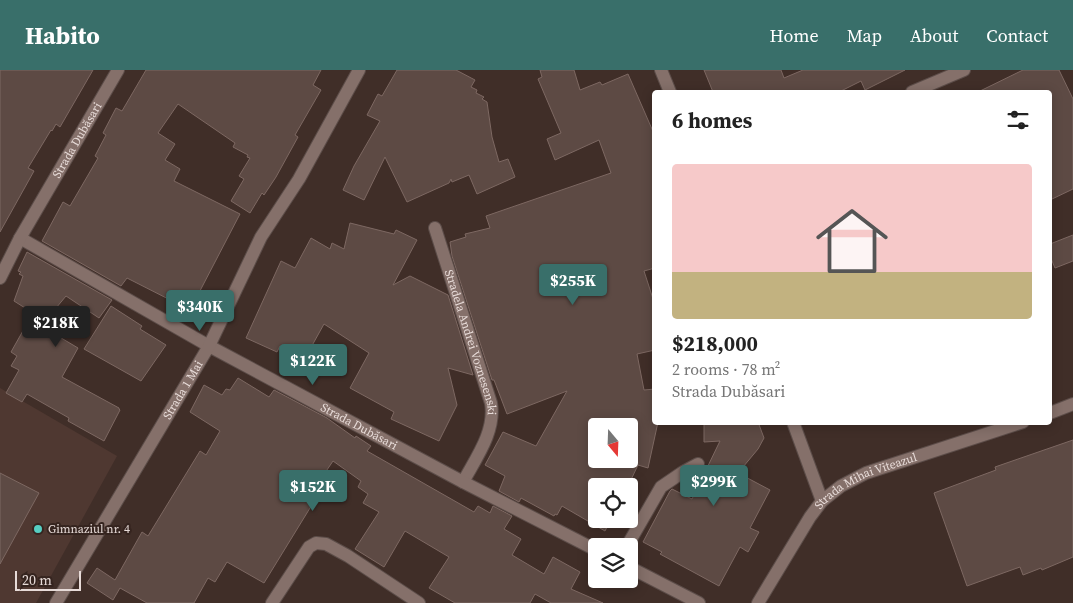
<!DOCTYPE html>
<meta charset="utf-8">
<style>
body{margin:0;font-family:"Source Serif 4",serif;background:#f2f2f2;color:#222;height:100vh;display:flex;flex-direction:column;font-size:19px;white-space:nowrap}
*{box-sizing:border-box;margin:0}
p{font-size:16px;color:#767676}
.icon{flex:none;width:28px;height:28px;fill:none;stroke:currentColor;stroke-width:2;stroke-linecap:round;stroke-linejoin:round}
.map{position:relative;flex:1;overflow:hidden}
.drawer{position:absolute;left:652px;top:20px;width:400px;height:335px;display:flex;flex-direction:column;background:#fff;border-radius:5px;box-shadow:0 2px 12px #0003}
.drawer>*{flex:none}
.needle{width:32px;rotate:161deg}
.buttons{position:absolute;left:588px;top:348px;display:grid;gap:10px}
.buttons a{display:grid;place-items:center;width:50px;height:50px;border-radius:5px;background:#fff;box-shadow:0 2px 12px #0003;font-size:25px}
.scale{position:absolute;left:15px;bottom:12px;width:66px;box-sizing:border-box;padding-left:5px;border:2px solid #e7dbd8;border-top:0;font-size:14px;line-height:18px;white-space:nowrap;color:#e7dbd8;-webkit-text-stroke:4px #35241f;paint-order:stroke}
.price{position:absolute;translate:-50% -42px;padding:0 11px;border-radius:5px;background:#396f6a;color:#fff;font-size:16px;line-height:32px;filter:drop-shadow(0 1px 2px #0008)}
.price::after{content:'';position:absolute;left:50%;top:30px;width:15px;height:11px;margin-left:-8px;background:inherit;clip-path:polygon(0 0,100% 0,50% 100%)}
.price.on{background:#222;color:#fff}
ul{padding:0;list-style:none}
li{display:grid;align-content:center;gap:10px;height:265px;padding:0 20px}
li+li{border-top:1px solid #e0e0e0}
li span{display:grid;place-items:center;height:155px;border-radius:5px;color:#555}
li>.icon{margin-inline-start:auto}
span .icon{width:90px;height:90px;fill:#fffc;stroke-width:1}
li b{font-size:21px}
h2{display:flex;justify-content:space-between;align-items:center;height:60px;padding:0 20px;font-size:21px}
header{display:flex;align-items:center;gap:30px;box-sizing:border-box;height:70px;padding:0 25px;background:#396f6a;color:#fff}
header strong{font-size:24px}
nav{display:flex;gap:28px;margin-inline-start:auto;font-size:18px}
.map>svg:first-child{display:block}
</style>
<header>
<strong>Habito</strong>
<nav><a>Home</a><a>Map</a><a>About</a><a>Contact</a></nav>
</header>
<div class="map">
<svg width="1073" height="533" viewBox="0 0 1073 533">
<rect width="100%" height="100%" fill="#402e28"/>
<polygon fill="#4f3831" points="0,318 117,386 36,533 0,533"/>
<g fill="#5d4a44" stroke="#7d6862" fill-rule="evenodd">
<polygon points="0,0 93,0 60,57 56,54 52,61 51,60 28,98 34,101 0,162"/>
<polygon points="146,0 321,0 313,15 321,20 295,65 298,67 276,107 264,125 262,123 250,143 231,131 244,109 239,106 250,88 247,87 248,85 233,77 235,73 178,34 158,63 175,74 165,90 180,99 174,111 240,144 190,240 127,208 121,216 42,171 63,132 70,136 98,88 95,86 106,65 103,63 116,38 122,41"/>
<polygon points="397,0 456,0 475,10 471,17 477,20 476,23 484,27 482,29 487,32 492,67 499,92 508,89 515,107 477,124 469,105 452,112 451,109 449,113 407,132 385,87 364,130 343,120 354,96 380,51 367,45 378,24 382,26"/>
<path d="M540 0H574L580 20 600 12 602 15 628 4 655 66V198L644 201 655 235V280L637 284 644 320 655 319V352H658L648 398 638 395 628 416H596V449H611L605 461 562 436 557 445 555 444 554 446 521 428 519 432 499 421 505 406 485 395 503 362 536 376 567 321 507 344 494 310H492L452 186 450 172 466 167 465 164 490 158 486 146 611 103 599 70 555 90 547 69 561 63 538 9 542 7ZM596 356H629V389H596Z"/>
<polygon points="704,0 781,0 784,8 803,0 905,0 865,20 861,11 839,22 713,22"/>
<polygon points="1023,0 1059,0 1073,29 1073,119 1050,130 1050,22 978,22"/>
<polygon points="350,153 394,164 396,160 417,170 393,215 410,206 448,225 473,305 448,298 457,335 439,371 391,349 394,342 350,318 369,283 324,254 304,290 280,276 277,282 246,268 281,191 295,198 311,168 330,179 332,173 344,179"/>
<polygon points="1073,165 1073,191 1055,198 1050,186 1050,174"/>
<polygon points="27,182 112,230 99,248 66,226 41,256 78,278 62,307 119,338 119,339 120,340 104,371 68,351 69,348 27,324 22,332 6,323 19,300 11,296 17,286 11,282 33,243 14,231 23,206 19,204 21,202 18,201"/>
<polygon points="111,236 142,256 140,259 166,275 141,311 84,279"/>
<polygon points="238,308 269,327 274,320 327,348 355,368 356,366 371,376 367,381 474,442 478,436 490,443 493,436 512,446 504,459 521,469 512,485 544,504 553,487 580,502 571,519 603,533 551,533 535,524 530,533 455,533 429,518 449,487 405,461 384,497 355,479 379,442 363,433 368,424 358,417 361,411 333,391 312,422 318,425 264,513 227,492 215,512 208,508 194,533 147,533 120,518 113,530 87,513 97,498 115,510 142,462 148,466 200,381 206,385 220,361 190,342 204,315 222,325 226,319 230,320"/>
<polygon points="704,352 758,352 764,368 758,379 738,403 770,420 750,458 759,462 748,482 740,477 719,516 660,484 662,482 643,472 670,421 672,419 692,429 720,371 704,372"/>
<polygon points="1073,370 1073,487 1042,500 1041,498 1023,505 1020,497 967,516 934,423 996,400 995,397"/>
<polygon points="0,403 39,423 0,494"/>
</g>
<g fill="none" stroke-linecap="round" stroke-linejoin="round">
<defs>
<g id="minor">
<polyline points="661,0 670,22"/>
<polyline points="912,22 964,0"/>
<path id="s1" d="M435 158 491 333C496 361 476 388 463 412"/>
<path id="s2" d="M20 168 209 276 463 412 596 480"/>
<path id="s3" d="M0 208 20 168 118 0"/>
<polyline points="1050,343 1073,334"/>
<polyline points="793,352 822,431"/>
<polyline points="627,476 661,417 683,402 698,394"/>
<polyline points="629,497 699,533"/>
<path id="s4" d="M56 533 209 276 261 167 299 109 359 0"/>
<polyline points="272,533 309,477 316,473 326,474 348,486 419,533"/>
<path id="s5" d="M758 533 810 447 822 431 841 416 866 403 1023 352"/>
</g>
</defs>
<use href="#minor" stroke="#5c4d49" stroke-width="14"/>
<use href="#minor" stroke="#85706a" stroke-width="12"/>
</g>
<circle fill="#56cec2" stroke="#35241f" stroke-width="2" cx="38" cy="459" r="5"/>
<g text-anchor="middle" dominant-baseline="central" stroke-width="4" stroke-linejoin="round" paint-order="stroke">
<g font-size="12" fill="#e7dbd8" stroke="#35241f">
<text stroke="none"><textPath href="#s3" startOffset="158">Strada Dubăsari</textPath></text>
<text stroke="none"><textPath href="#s1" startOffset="120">Stradela Andrei Voznesenski</textPath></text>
<text stroke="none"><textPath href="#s4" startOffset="248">Strada 1 Mai</textPath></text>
<text stroke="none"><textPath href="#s2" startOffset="388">Strada Dubăsari</textPath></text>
<text stroke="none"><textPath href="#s5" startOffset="169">Strada Mihai Viteazul</textPath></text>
</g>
<g font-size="12" fill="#e7dbd8" stroke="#35241f" text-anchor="start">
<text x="48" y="459">Gimnaziul nr. 4</text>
</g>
</g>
</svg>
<div class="buttons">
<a><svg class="needle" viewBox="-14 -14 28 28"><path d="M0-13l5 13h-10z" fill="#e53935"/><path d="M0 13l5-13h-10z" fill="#767676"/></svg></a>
<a><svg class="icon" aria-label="locate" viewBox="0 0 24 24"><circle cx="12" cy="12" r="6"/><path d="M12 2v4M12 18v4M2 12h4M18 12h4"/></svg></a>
<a><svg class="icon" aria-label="layers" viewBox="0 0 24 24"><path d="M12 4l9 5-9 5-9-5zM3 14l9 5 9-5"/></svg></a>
</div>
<div class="scale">20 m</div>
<b class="price" style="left:573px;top:236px">$255K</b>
<b class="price" style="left:200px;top:262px">$340K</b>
<b class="price on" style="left:56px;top:278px">$218K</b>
<b class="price" style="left:313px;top:316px">$122K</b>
<b class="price" style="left:714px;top:437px">$299K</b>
<b class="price" style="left:313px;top:442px">$152K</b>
<section class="drawer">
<h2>6 homes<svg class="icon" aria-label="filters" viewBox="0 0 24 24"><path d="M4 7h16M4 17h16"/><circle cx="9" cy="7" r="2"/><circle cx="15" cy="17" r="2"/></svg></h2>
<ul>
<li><span style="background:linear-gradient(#f6c9c9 70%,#c2b280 0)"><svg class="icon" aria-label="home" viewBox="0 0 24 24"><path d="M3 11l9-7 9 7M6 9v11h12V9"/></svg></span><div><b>$218,000</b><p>2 rooms · 78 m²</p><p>Strada Dubăsari</p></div></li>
</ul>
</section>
</div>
